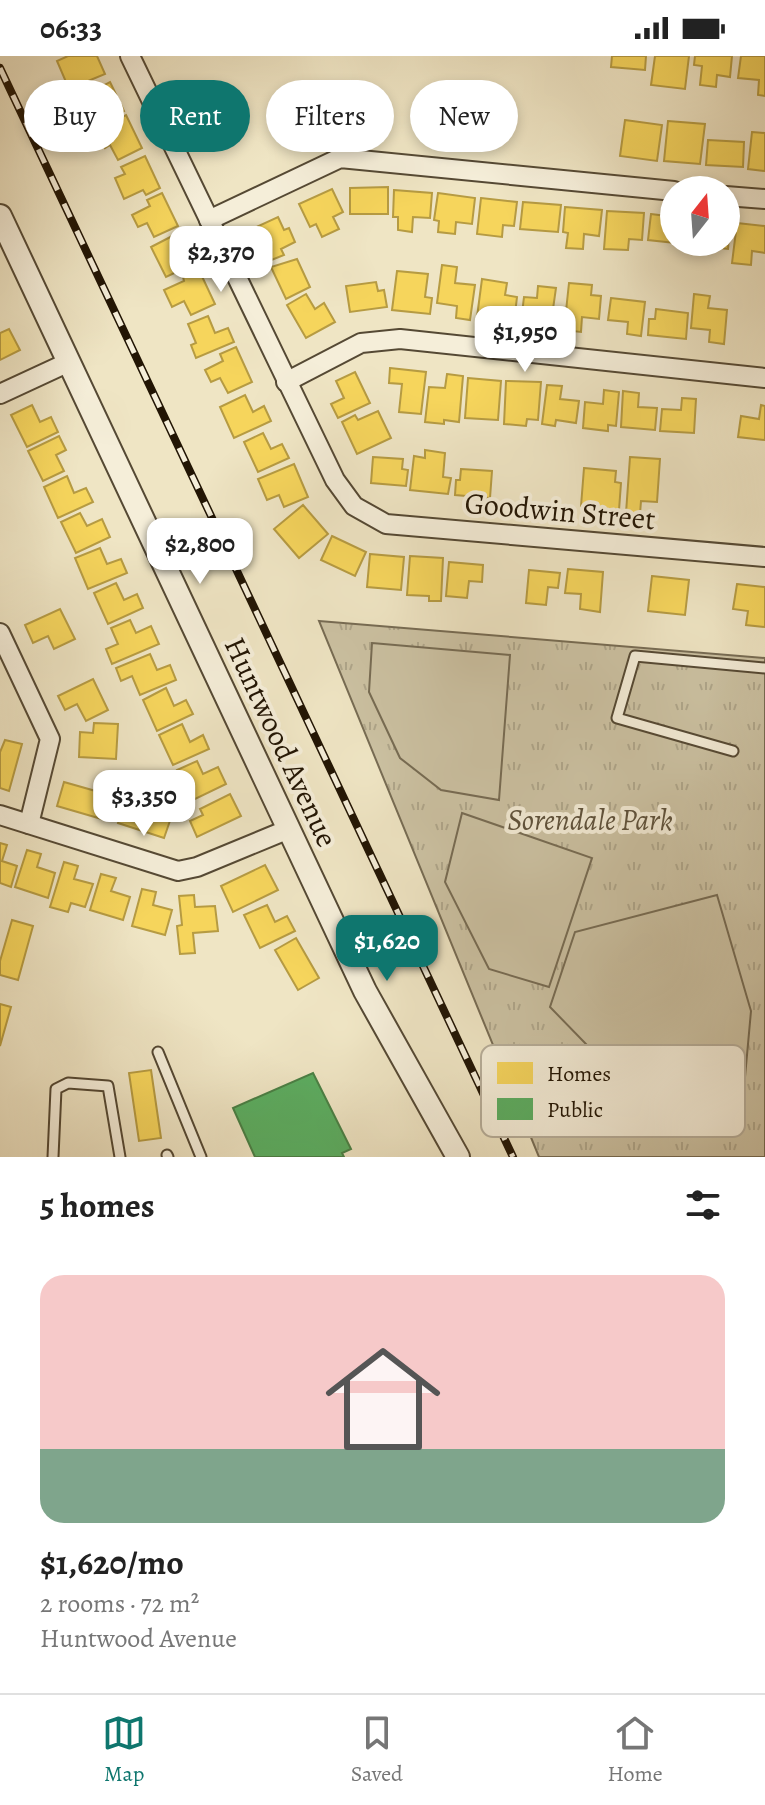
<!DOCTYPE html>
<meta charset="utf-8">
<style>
body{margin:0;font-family:Alegreya,serif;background:#f2f2f2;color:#222;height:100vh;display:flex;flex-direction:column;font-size:30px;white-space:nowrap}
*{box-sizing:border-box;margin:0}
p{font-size:26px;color:#767676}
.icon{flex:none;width:44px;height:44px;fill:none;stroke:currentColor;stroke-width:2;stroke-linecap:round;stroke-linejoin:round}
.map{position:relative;height:1101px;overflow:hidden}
.sheet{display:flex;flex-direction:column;background:#fff;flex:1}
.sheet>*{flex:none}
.hud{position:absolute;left:24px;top:24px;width:718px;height:72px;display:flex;gap:16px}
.needle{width:52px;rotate:17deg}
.controls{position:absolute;left:660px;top:120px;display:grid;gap:16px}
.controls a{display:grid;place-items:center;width:80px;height:80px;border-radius:50%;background:#fff;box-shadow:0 4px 12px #0003;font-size:40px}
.price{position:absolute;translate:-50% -68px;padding:0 18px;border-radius:16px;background:#fff;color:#222;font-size:26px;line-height:52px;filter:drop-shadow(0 2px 4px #0008)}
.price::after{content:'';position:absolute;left:50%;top:48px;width:24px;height:18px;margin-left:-12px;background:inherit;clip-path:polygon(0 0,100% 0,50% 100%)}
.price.current{background:#0f766e;color:#fff}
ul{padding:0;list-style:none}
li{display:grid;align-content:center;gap:16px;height:424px;padding:0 40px}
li+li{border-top:2px solid #e0e0e0}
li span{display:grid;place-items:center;height:248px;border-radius:24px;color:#555}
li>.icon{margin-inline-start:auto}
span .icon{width:144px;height:144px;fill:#fffc;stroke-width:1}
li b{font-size:34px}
h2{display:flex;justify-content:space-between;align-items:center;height:96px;padding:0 40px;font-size:34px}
.pill{padding:0 28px;border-radius:36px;background:#fff;box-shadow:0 4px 12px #0003;font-size:28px;line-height:72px}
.pill.current{background:#0f766e;color:#fff}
.status{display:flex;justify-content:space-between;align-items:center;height:56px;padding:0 40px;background:#fff;direction:ltr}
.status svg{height:22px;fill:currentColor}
.tab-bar{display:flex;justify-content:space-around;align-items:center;height:112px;border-top:2px solid #e0e0e0;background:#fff;font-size:22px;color:#767676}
.tab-bar a{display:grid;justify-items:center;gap:4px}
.tab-bar .current{color:#0f766e}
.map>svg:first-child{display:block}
</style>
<div class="status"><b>06:33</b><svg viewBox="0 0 49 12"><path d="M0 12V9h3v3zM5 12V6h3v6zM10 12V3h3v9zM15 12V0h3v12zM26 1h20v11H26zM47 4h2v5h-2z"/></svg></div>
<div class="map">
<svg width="765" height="1101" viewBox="0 0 765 1101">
<defs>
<pattern id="park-tufts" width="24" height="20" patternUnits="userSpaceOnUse" patternTransform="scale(2)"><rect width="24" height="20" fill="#ccc2a3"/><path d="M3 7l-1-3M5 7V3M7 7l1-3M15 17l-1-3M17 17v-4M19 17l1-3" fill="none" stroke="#afa68b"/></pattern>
</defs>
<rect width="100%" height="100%" fill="#efe5c4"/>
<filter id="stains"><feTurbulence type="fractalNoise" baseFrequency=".0025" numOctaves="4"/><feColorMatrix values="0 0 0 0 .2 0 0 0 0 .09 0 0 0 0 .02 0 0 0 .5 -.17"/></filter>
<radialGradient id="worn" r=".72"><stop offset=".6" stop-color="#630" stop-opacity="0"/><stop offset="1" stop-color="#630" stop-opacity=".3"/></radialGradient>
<polygon fill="url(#park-tufts)" stroke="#776c54" stroke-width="2" points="319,565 765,602 765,1101 539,1101"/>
<g fill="#ccc2a3" stroke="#776c54" stroke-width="2">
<polygon points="372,587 510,599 499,744 441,734 400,702 369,636"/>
<polygon points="462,757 592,802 549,931 489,913 445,826"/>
<polygon points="717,839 751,955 743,1043 621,1024 550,951 575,876"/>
</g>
<g fill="#f6d55c" stroke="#b69b42" stroke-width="2">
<polygon points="68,0 97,0 105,18 69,33 57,5"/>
<polygon points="612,0 646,0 645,14 611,11"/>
<polygon points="655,0 689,0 685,33 651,29"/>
<polygon points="695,0 732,0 730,21 717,19 716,31 700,29 702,10 694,9"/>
<polygon points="741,0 765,0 765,40 758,39 759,24 738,22"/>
<polygon points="110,26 124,55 101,67 87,38"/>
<polygon points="126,59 142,92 118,104 110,89 105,92 99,79 113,73 111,67"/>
<polygon points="625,64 662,69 657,105 620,100"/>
<polygon points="668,65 705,68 700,108 664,105"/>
<polygon points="752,76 765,77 765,115 748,113"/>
<polygon points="708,84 744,86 743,111 706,109"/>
<polygon points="145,100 160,132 146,139 143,134 124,143 115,122 125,118 121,111"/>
<polygon points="388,131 388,158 350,158 350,132"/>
<polygon points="332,133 343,156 333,161 339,173 322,181 316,168 310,171 299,148"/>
<polygon points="394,134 432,137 430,162 413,161 412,176 398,174 398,161 393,161"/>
<polygon points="162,137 178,170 154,181 147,167 138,171 132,159 150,150 147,144"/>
<polygon points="438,137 475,142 472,168 456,166 455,178 438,176 439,165 434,164"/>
<polygon points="481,142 517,146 514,170 503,169 502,181 477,178"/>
<polygon points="523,146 561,149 558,176 520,173"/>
<polygon points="565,151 602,154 599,180 584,178 583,193 566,192 568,177 563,176"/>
<polygon points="607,155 644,157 642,184 629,183 628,194 604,193"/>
<polygon points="651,158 674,161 674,186 684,186 684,188 648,184"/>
<polygon points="278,161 284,174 289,172 295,186 281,193 284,199 269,205 254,172"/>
<polygon points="726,166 730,166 728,193 689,189 690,186 726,186"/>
<polygon points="737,167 765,170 765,197 752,195 751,209 732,207"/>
<polygon points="182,175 188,189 177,195 185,212 166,221 151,191"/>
<polygon points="297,203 310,231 286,243 271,211"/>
<polygon points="442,209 457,211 455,227 475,229 470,264 456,262 457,250 437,247"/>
<polygon points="199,214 215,248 191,259 184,245 172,251 164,234 184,225 183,221"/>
<polygon points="397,215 428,218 425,241 432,242 430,258 392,254"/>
<polygon points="482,223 507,227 505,239 517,241 514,266 477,261"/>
<polygon points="376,226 378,235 384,234 387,251 350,256 346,230"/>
<polygon points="569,227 592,229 591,239 601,240 599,263 582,261 581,276 564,274"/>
<polygon points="538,230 556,232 553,253 560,254 558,271 521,266 524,241 537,242"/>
<polygon points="306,238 315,253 324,247 335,266 306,282 287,249"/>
<polygon points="694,238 710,240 708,252 727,254 724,288 709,286 710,274 691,272"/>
<polygon points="611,242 645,246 641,280 627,278 628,266 608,264"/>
<polygon points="656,253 688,257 686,283 648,279 649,263 655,263"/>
<polygon points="208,260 215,277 228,272 234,286 196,302 191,289 196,287 188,268"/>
<polygon points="9,273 20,294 0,304 0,277"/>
<polygon points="236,291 252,326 228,337 220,322 211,326 205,314 223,305 220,298"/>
<polygon points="390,312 426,316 421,358 399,356 402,328 389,327"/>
<polygon points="355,316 370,347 338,362 331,348 344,342 336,325"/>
<polygon points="447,318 463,320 459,366 444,364 444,368 425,366 429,331 445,332"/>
<polygon points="468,322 501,325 498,364 465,362"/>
<polygon points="506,325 541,326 538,364 527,363 526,370 504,368"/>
<polygon points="547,329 562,330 560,343 579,345 576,367 556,364 555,370 542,368"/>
<polygon points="604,334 619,336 616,370 608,369 608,375 583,372 585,346 603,348"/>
<polygon points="623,335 639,337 638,351 657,352 655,374 621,371"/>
<polygon points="245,339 253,356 264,350 271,365 234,382 220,351"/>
<polygon points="682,342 696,343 694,377 660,375 662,353 681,354"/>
<polygon points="32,349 40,366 51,361 58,376 27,391 11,359"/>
<polygon points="761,349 765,350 765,384 738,381 741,360 759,363"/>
<polygon points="378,355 391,382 357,398 342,366 355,359 358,364"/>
<polygon points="263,377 271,393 282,388 289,402 258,416 244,386"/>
<polygon points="59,380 66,394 56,399 64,415 43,425 28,395"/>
<polygon points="425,394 445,397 443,421 451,422 448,438 410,434 414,400 425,402"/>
<polygon points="373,401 403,403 402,413 408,414 406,430 371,427"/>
<polygon points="630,401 660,403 657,446 641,445 640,458 626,457"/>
<polygon points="294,408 308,441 284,451 279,439 267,444 258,423"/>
<polygon points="584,412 616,415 615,426 621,427 619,454 581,450"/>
<polygon points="461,413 492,415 490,442 455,439 456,424 460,424"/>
<polygon points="67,420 74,437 86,432 93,446 58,462 44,431"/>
<polygon points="303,449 328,478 299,502 274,473"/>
<polygon points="80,457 87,470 102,463 110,481 76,497 61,466"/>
<polygon points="332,480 366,496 355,520 321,504"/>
<polygon points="100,492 107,508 121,503 127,517 88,533 75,502"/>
<polygon points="370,498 404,501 401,534 367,531"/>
<polygon points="410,500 443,502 441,545 429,545 429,540 407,539"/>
<polygon points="449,506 483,509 482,526 469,525 467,542 446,540"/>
<polygon points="568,513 603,516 600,556 580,553 581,538 565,537"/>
<polygon points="529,514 560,517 558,532 548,531 546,549 526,547"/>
<polygon points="652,520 689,524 685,559 648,555"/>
<polygon points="116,527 124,544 137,538 143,552 108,568 94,537"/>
<polygon points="737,528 765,531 765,571 746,569 748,555 733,553"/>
<polygon points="60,553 75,583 54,593 48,580 33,587 25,569"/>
<polygon points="130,564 136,577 151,570 159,588 112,608 106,593 118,588 111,572"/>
<polygon points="150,598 157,614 170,609 176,624 140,639 132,620 121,625 116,612"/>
<polygon points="93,623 108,654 86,665 77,648 65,654 58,640"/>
<polygon points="166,632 174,650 186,644 193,658 157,675 143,644"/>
<polygon points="94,667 118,668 116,703 79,701 80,676 93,677"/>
<polygon points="182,668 190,686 203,679 209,693 173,709 159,679"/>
<polygon points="5,684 22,688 9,735 0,732 0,696"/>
<polygon points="197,705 203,718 218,711 226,728 191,745 177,714"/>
<polygon points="156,723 167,743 156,748 147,727"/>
<polygon points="64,726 99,736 97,740 111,744 105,764 57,750"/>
<polygon points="230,738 241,760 197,781 190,765 203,759 200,753"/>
<polygon points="139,748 172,759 164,782 118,767 123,751 137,755"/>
<polygon points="0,787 7,789 2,805 17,810 11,831 0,827"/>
<polygon points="27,794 41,798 37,811 55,817 48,842 15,831"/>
<polygon points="64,806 78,810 74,823 93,828 85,851 71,847 68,856 50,851"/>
<polygon points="265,809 278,834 233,856 221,830"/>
<polygon points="101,818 116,822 111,835 130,841 123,864 90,854"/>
<polygon points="142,833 156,836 153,849 172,854 165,879 132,870"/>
<polygon points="194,839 195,851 215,850 218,875 193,877 195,897 180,898 177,870 182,869 179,840"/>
<polygon points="267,849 275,866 287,860 295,875 260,892 244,859"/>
<polygon points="12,864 33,870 18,924 0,919 0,905"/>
<polygon points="296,882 319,922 298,934 275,894"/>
<polygon points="0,948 11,951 0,990"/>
<polygon points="151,1014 161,1082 139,1085 129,1017"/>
</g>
<polygon fill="#5aae61" stroke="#498045" stroke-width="2" points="313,1017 351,1093 342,1097 344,1101 255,1101 233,1052"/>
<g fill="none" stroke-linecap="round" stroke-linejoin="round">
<defs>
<g id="service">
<polyline points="733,695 617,662 635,600 765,612"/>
<polyline points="158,996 201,1101"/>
<polyline points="167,1099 168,1101"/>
<polyline points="53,1101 56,1033 68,1027 108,1030 120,1101"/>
</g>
<g id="minor">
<polyline points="130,0 335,424 354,450 386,468 765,501"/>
<polyline points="726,140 765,143"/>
<polyline points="209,164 340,102 674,135"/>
<polyline points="286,326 361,287 400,283 765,322"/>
<polyline points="0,338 69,306"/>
<polyline points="0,577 50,683 29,768"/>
<polyline points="0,759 178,815 197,811 289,773"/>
</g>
<polyline id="tertiary" points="0,160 365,935 458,1101"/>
</defs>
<use href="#service" stroke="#554934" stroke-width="13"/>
<use href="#minor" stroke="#554934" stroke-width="22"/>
<use href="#tertiary" stroke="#554934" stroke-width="26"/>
<use href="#service" stroke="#f5eed9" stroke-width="9"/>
<use href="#minor" stroke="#f5eed9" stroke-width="18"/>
<use href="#tertiary" stroke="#f5eed9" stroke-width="22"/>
<defs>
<polyline id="rail" points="0,12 513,1101"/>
</defs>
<use href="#rail" stroke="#221504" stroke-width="8"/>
<use href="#rail" stroke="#f5eed9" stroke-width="5" stroke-dasharray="15" stroke-linecap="butt"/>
</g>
<g text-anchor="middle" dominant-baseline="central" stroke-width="8" stroke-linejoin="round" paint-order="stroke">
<g font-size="30" fill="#221504" stroke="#f5eed9">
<text transform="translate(560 455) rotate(5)">Goodwin Street</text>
<text transform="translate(281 686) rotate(65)">Huntwood Avenue</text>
</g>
<g font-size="30" font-style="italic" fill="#5e523c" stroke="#f5eed9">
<text x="590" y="764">Sorendale Park</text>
</g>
</g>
<rect x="481" y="989" width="264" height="92" rx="12" fill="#f5eed9" stroke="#b6ad99" stroke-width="2"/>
<rect x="497" y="1006" width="36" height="22" fill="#f6d55c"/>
<rect x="497" y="1042" width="36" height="22" fill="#5aae61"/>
<g font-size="22" fill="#221504">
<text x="547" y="1025">Homes</text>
<text x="547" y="1061">Public</text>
</g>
<rect width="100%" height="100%" filter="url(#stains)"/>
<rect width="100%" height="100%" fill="url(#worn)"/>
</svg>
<div class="controls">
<a><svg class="needle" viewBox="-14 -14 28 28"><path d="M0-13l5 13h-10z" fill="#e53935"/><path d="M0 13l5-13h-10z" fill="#767676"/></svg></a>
</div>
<b class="price" style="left:221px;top:238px">$2,370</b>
<b class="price" style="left:525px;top:318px">$1,950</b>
<b class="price" style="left:200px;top:530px">$2,800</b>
<b class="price" style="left:144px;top:782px">$3,350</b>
<b class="price current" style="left:387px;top:927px">$1,620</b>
<div class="hud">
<a class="pill">Buy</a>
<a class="pill current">Rent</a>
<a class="pill">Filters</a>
<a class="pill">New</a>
</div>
</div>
<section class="sheet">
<h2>5 homes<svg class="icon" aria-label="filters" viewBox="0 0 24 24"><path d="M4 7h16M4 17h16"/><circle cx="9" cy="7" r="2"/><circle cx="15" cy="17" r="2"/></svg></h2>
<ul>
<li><span style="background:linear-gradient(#f6c9c9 70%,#7fa58c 0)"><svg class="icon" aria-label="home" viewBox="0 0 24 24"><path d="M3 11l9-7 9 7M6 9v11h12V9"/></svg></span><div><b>$1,620/mo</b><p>2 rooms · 72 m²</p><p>Huntwood Avenue</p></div></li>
</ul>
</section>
<nav class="tab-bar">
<a class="current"><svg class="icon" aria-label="map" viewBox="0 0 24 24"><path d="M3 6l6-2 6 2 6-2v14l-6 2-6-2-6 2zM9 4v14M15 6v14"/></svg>Map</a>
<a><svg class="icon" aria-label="saved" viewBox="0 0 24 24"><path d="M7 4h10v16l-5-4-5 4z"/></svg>Saved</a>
<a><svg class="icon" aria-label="home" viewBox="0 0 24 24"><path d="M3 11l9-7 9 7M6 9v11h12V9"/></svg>Home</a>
</nav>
